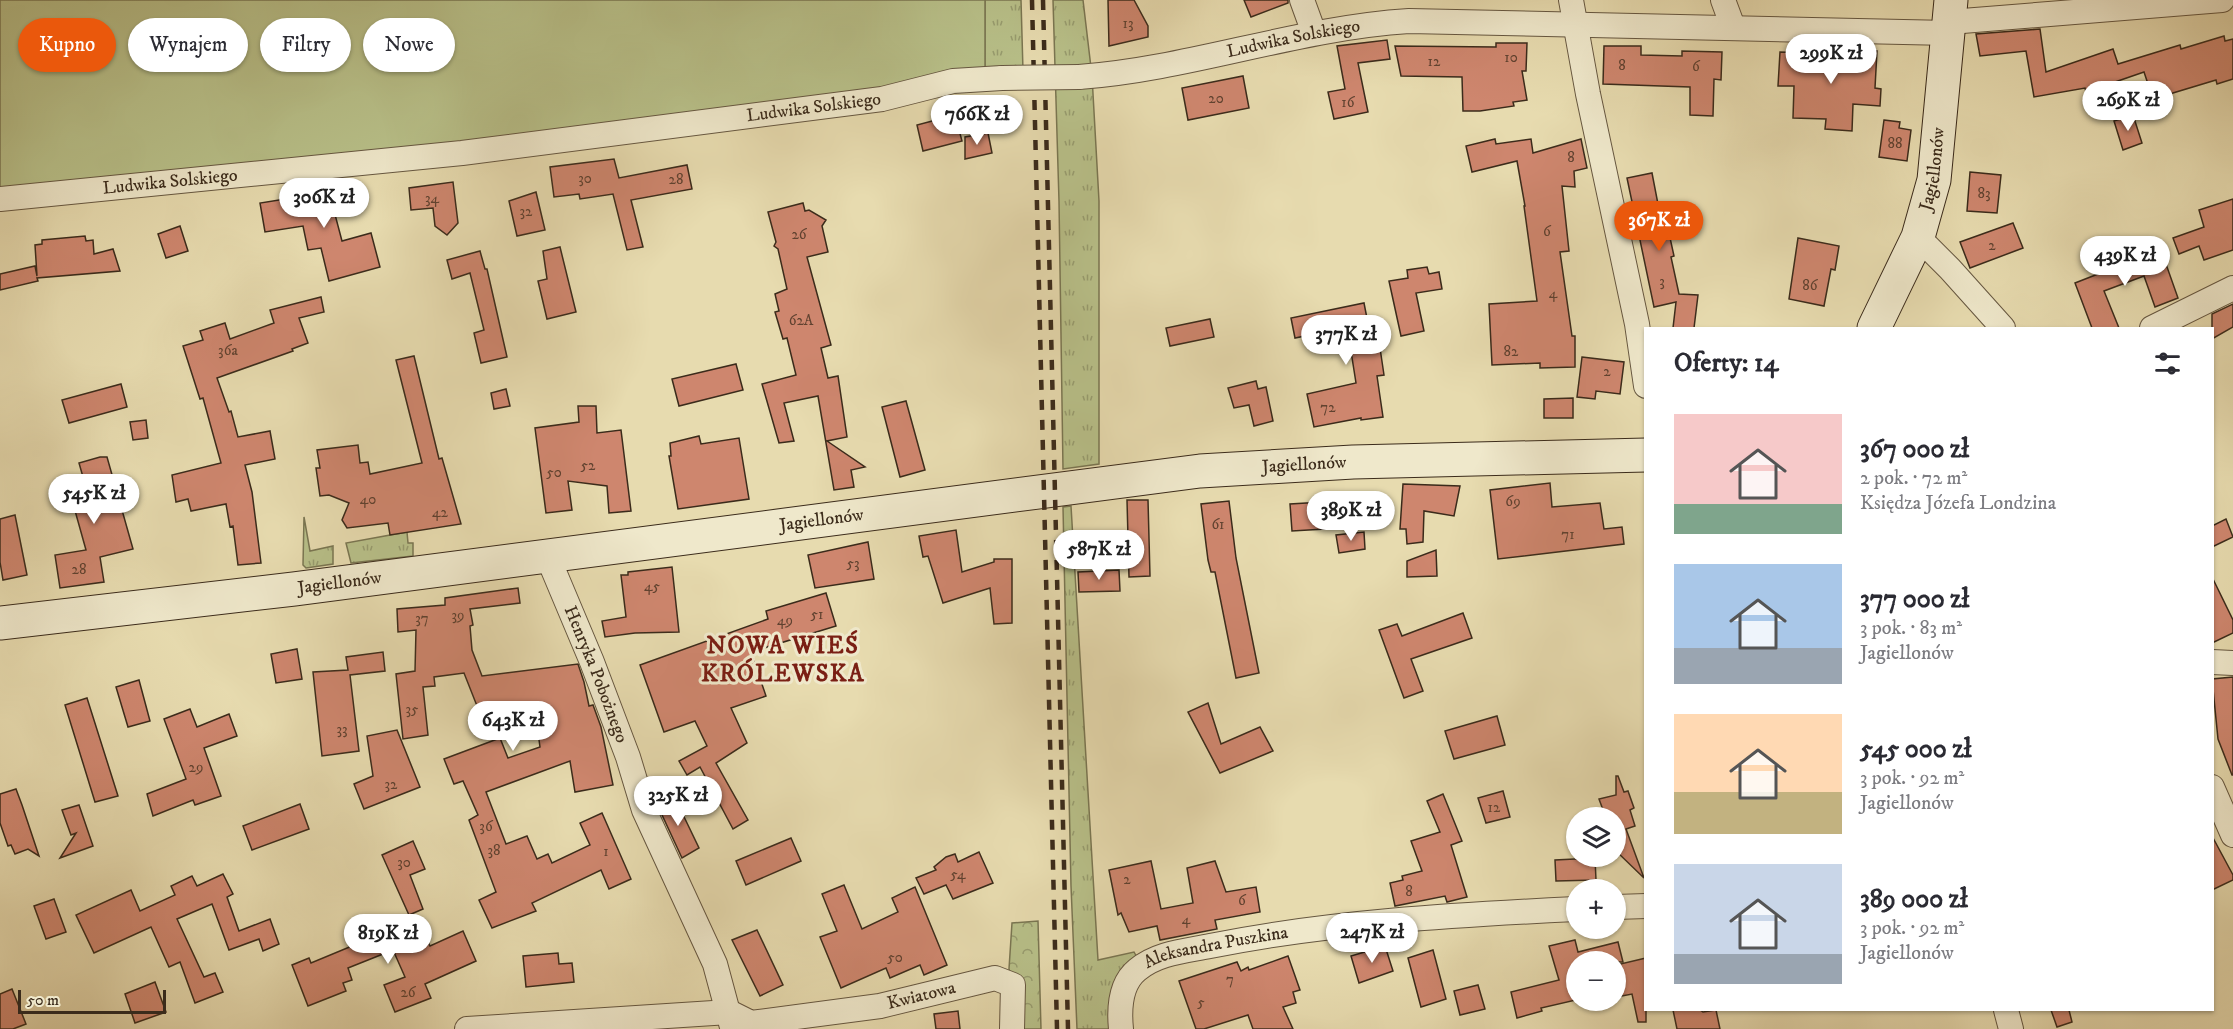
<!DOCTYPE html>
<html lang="pl">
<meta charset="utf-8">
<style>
body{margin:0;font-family:"IM FELL DW Pica",serif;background:#f2f2f3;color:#2b2b33;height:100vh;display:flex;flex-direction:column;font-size:22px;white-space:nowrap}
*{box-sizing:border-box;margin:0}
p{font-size:20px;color:#7c7c81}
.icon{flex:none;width:33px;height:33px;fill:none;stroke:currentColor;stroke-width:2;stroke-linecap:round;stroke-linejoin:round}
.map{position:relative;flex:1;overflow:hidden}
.drawer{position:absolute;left:1644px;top:327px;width:570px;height:684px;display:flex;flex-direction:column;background:#fff;border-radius:0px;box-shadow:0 2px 4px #0004}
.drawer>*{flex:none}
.guide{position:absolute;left:18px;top:18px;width:570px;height:54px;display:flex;gap:12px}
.controls{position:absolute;left:1566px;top:807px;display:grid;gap:12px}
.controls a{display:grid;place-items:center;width:60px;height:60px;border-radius:50%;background:#fff;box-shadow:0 2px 4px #0004;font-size:30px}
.scale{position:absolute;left:18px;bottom:15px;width:148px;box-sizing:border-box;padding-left:6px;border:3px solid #3b2b1b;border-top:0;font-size:16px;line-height:21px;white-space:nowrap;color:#3b2b1b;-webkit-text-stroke:4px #efe8cb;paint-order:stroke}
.price{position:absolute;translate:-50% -51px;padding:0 14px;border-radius:21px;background:#fff;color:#222;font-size:20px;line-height:39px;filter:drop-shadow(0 2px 3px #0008)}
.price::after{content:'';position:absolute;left:50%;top:36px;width:18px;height:14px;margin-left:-9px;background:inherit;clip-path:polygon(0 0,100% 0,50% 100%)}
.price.selected{background:#ea580c;color:#fff}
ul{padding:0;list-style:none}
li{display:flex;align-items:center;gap:18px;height:150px;padding:0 30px}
li span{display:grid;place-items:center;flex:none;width:168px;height:120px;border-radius:0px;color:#555}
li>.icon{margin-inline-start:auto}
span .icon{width:72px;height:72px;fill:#fffc;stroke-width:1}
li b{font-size:26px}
h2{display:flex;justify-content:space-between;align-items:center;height:72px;padding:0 30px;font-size:26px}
.tag{padding:0 21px;border-radius:27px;background:#fff;box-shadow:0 2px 4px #0004;font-size:21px;line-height:54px}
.tag.selected{background:#ea580c;color:#fff}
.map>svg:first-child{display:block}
</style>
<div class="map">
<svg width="2233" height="1029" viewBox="0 0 2233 1029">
<defs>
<pattern id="grass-tufts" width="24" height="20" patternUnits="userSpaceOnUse" patternTransform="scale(1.5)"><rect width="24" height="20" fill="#b8c089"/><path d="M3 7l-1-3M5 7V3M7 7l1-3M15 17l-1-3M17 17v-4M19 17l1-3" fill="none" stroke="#979c6f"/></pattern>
<pattern id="forest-crowns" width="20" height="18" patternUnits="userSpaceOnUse" patternTransform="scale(1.5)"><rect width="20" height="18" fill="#b8c089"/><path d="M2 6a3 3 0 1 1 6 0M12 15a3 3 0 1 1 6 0" fill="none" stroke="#979c6f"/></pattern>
</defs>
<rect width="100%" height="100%" fill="#e7dbaf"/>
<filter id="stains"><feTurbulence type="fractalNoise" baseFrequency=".00333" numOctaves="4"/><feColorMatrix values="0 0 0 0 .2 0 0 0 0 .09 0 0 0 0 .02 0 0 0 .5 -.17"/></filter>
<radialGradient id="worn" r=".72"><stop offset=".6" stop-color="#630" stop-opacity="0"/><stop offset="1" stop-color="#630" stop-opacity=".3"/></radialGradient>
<g fill="url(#grass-tufts)" stroke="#7a7652" stroke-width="1.5">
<polygon points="985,0 1021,0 1023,71 985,70"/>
<polygon points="1053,0 1083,0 1092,76 1099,201 1099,464 1063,469 1059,201"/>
<polygon points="1071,506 1098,960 1134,952 1142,966 1121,1029 1077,1029 1071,886 1063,507"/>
<polygon points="304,517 310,551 333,546 333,564 306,568 303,565"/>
<polygon points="407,532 408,543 413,543 413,556 351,563 346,543"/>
</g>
<polygon fill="url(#forest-crowns)" stroke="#7a7652" stroke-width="1.5" points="1038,921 1041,1029 1012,1029 1013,985 1009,969 1012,923"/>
<polygon fill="#b8c089" stroke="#7a7652" stroke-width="1.5" points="0,0 985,0 985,70 962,80 0,199"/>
<g fill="#ce866e" stroke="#3b2b1b" stroke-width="1.5">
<polygon points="1108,0 1134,0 1148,26 1148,37 1109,46"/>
<polygon points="1244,0 1288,0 1288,3 1251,17"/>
<polygon points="2040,29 2046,72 2113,49 2118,64 2180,45 2181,49 2224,36 2225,41 2233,39 2233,79 2217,84 2216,80 2153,99 2144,72 2086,92 2085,88 2034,97 2026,51 1980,56 1976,34"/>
<polygon points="1387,40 1390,59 1358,63 1368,112 1334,119 1328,92 1345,89 1337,46"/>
<polygon points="1496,43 1527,43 1526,71 1522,71 1527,100 1513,102 1514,106 1480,111 1463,111 1462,77 1401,76 1395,46 1496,47"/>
<polygon points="1604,46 1641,46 1641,55 1682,56 1682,51 1722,52 1721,80 1714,79 1713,116 1690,115 1690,87 1603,84"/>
<polygon points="1843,48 1877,51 1875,88 1881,89 1880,106 1853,104 1852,131 1825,129 1826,119 1793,118 1794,86 1778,86 1780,52 1809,53 1809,58 1842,59"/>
<polygon points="1243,76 1249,108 1188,120 1182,88"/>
<polygon points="955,115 962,141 923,151 917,125"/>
<polygon points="2133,115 2142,143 2123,150 2114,121"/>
<polygon points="1884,120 1900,122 1899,128 1911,130 1907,161 1879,157"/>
<polygon points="988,133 992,153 965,159 965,137"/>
<polygon points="1495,139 1496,144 1531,139 1533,153 1581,139 1587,168 1574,171 1575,187 1562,186 1569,251 1560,252 1572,336 1575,336 1575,367 1540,368 1540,363 1492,365 1489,304 1537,301 1524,206 1525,206 1517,161 1472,172 1466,146"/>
<polygon points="614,159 619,178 687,165 692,189 631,200 643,247 627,250 613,194 580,199 579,194 554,197 550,167"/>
<polygon points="1970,172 2001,175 1997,213 1967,211"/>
<polygon points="1652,173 1662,225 1667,224 1674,256 1671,257 1679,294 1698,295 1694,328 1673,328 1676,302 1654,307 1627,178"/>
<polygon points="453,182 458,223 447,235 435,226 433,208 411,210 409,188"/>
<polygon points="350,183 353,205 333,207 342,241 371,233 380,267 329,281 321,248 308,250 303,226 265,232 260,203 310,195 310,189"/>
<polygon points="536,192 545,230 517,236 509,201"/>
<polygon points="2233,199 2233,250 2204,260 2199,246 2179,254 2173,238 2204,227 2199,210"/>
<polygon points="803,203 805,211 809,210 826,220 822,226 828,252 807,257 831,345 821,348 828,378 838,376 847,437 827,441 865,467 851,470 854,487 834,490 818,396 784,403 794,441 779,443 762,384 796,375 787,338 783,339 775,312 779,311 775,294 787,289 778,249 774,246 776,242 768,212"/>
<polygon points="2013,223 2023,248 1970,268 1960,242"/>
<polygon points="180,226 188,251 166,258 158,234"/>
<polygon points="85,236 86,241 93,240 94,254 113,249 120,271 37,278 38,281 0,290 0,274 35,266 37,276 35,245 42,244 42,240"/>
<polygon points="1798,238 1839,246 1835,270 1831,269 1824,306 1789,299"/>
<polygon points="560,247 576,312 547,319 538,281 547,279 543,251"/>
<polygon points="2161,250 2178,298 2155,307 2144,276 2104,291 2119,328 2092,328 2075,283 2098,274 2097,271"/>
<polygon points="480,251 485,269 487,269 507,357 481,363 474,333 484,330 470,273 452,279 447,260"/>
<polygon points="1427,267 1429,274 1439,272 1442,289 1416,293 1424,331 1401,336 1389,281 1408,278 1407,270"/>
<polygon points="321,297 324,312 299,318 308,343 292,349 293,351 217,378 229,412 231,411 238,437 270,431 275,459 245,465 252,492 261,563 238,565 233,526 230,527 226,504 191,511 188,499 176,502 172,475 221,463 203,398 200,399 183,346 203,340 200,331 225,323 230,339 274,323 270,310"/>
<polygon points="1364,303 1373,349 1380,348 1384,375 1377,376 1383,417 1361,420 1361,418 1314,427 1307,394 1356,383 1350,345 1332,348 1329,331 1295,338 1291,318"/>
<polygon points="2233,304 2233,327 2212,339 2212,314"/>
<polygon points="1210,319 1214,337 1170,346 1166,328"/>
<polygon points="414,356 439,459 442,458 461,524 390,535 388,523 347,528 342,520 349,503 329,495 320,496 316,468 320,468 317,450 358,445 360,463 368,462 370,474 422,463 396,360"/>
<polygon points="1582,357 1624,362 1620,394 1596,391 1595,399 1577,397"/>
<polygon points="736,364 743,390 679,406 672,379"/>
<polygon points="1256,381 1258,389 1266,387 1273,421 1254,426 1249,405 1234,408 1228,388"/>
<polygon points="121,384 127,407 69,423 62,400"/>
<polygon points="506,389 510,406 494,409 491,393"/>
<polygon points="1573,398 1573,418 1544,418 1544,399"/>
<polygon points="906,401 925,470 900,477 882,407"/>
<polygon points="578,406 596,406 597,433 621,430 631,511 609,513 607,486 568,481 572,510 546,513 535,428 579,422"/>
<polygon points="146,420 148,438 133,440 130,422"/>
<polygon points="699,436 701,444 739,438 749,499 678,509 669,456 671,456 670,443"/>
<polygon points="100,457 107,457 133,549 100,557 104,582 60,588 55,555 86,550 67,482 83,477 79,463"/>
<polygon points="1550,483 1552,507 1600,503 1604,529 1622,527 1624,544 1498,559 1490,490"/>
<polygon points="1403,484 1460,486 1454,516 1424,511 1423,542 1407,544 1406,529 1400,529"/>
<polygon points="1127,500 1148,500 1150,576 1129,577"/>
<polygon points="1229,501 1236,558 1259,673 1236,678 1215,572 1211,572 1208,560 1201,504"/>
<polygon points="1323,502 1325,529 1292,531 1290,504"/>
<polygon points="15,515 27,575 3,580 0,562 0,519"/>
<polygon points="2226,519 2233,537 2212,547 2212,526"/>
<polygon points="956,530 962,572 994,562 994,559 1012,559 1012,623 994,624 990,588 943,603 928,556 923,557 919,536"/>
<polygon points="1364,532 1365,549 1339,553 1336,535"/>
<polygon points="868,542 874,579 815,588 808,555"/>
<polygon points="1436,550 1437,576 1407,577 1407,561"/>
<polygon points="672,567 679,632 635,633 605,637 602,621 626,617 621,575 628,575 628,572"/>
<polygon points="1119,570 1120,591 1079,592 1078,572"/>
<polygon points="2212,577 2233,620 2233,633 2212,643"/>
<polygon points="518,588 520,603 470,609 473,625 470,626 472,650 482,676 578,664 584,682 589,706 593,705 601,727 613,785 575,792 570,761 486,792 506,844 527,836 537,859 548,854 552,863 590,845 580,823 602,813 631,879 609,889 601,870 532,903 536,911 492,928 479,900 496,892 469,820 478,815 463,781 454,784 444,759 500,738 508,758 540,747 534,704 479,711 464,673 434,677 435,686 423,687 428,735 403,739 396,674 415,671 416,630 398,632 397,609 445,605 445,598"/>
<polygon points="826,593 836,626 751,652 766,696 731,708 747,743 716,763 748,820 733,829 700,767 687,775 679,761 707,746 695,721 664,732 640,665 768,619 766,611"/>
<polygon points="1463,613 1472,638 1411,659 1423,691 1404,698 1379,630 1397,624 1402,636"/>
<polygon points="297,649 302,679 276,683 271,654"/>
<polygon points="383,652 385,671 350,675 359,751 322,756 313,672 348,670 346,657"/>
<polygon points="2233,677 2233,775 2232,775 2218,739 2212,679"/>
<polygon points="139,680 150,721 128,727 116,687"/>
<polygon points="87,698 118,796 95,802 65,705"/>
<polygon points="1208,703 1221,744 1260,727 1273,751 1220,773 1188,712"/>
<polygon points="190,709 197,727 229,714 237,736 204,748 221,796 195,805 193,800 153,816 147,794 186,779 164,719"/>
<polygon points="1497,716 1505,745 1454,759 1445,731"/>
<polygon points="397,730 420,787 364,809 354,784 373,776 367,736"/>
<polygon points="1616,776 1618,776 1624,792 1628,791 1634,808 1630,810 1635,826 1626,829 1644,878 1616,851 1616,818 1606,818 1599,799 1616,795"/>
<polygon points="16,789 22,805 39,856 28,849 15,854 11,845 8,846 0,823 0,794"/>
<polygon points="1503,791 1510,817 1486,823 1478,798"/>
<polygon points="1443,794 1462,841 1451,845 1467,897 1447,902 1445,896 1395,906 1390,883 1403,880 1402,876 1422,871 1411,841 1440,832 1427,801"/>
<polygon points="674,796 699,848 682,858 657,804"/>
<polygon points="300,804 309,829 252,850 243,826"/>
<polygon points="79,805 93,846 60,858 76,833 71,835 62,810"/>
<polygon points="2212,836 2233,875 2233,880 2212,890"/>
<polygon points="791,838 801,861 746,885 736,861"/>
<polygon points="413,841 425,869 410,875 423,909 409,915 382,855"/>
<polygon points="979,852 993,883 953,899 946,885 924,894 916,878 936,870 934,867 946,857 955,854 958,862"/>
<polygon points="1595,858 1596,880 1556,881 1555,860"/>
<polygon points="1151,861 1161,909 1193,903 1187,868 1215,861 1226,892 1256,887 1260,912 1215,920 1217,929 1160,940 1157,926 1129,932 1121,913 1118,915 1109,870"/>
<polygon points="223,874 233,894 227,897 239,931 270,919 279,944 263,951 259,939 229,950 212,904 177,919 204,977 215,973 223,992 195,1003 180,962 169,967 151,927 94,953 76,915 131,890 140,911 175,895 171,886 192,876 197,886"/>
<polygon points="844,885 862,929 898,912 892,898 915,887 947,965 924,975 920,965 890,978 886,968 841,988 820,937 837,931 822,894"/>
<polygon points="54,899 66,932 46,939 34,906"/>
<polygon points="417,919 430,946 463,931 476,961 425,984 431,998 395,1012 384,985 405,977 393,950 348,968 352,980 343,983 346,991 308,1006 292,965 309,958 311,963"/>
<polygon points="757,930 783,985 760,996 732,940"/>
<polygon points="1575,940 1578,952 1618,942 1623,962 1576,962 1576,1000 1541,1008 1542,1011 1517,1018 1511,992 1559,980 1549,946"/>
<polygon points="1385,946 1393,971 1359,983 1351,956"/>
<polygon points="1433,950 1446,999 1421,1007 1408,958"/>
<polygon points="558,953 559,964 572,963 574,982 526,987 523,956"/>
<polygon points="1288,956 1300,990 1293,992 1296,1003 1283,1007 1293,1029 1253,1029 1248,1015 1204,1029 1196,1029 1179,981 1237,962 1241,971 1248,967 1249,970"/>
<polygon points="1646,958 1646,1022 1638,1022 1632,994 1616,997 1616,965"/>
<polygon points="155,982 166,1012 135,1023 125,994"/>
<polygon points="1478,985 1485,1009 1460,1015 1454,991"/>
<polygon points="12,989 26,1024 13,1029 0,1029 0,994"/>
<polygon points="1673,1010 1700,1010 1703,1012 1716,1010 1720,1029 1677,1029"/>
<polygon points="2051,1010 2069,1010 2072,1022 2057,1027"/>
<polygon points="958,1011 960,1029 936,1029 934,1014"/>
</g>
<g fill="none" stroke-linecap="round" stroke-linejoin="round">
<defs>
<g id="street">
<polyline points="1302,0 1314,33"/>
<polyline points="1571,0 1588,94 1637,324 1646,386"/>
<polyline points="1723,0 1733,27"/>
<polyline points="1950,22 2222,0"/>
<path id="s1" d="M1079 77C1190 69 1297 28 1409 21L1949 33"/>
<path id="s2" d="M0 199 462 153 882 99 953 81 1002 78"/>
<polyline points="1918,237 1950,269 2003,328"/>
<polyline points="2152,328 2233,288"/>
<path id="s3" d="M547 555 592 662 628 757 644 810 715 964 732 1027"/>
<polyline points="2212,662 2233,663"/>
<polyline points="2212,787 2233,835"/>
<polyline points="1616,907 1646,906"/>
<polyline points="2006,1010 2011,1029"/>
<path id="s4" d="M467 1029 729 1012 751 1023 880 1006 995 978 1013 985 1012 1029"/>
<path id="s5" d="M1121 1029C1119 1009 1120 984 1137 970 1157 953 1185 951 1210 946 1329 922 1454 915 1576 909"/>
</g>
<g id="secondary">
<path id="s6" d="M1874 328 1918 237 1934 180 1951 0"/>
<path id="s7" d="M0 623 294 589 1200 471 1353 462 1646 455"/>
</g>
</defs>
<use href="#street" stroke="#665740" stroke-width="26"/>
<use href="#secondary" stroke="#3b2b1b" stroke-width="35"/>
<use href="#street" stroke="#efe8cb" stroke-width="24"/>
<use href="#secondary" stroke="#efe8cb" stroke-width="33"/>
<g stroke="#3b2b1b" stroke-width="4.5" stroke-dasharray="10 10" stroke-linecap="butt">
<polyline points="1032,0 1057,1029"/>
<polyline points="1043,0 1068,1029"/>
</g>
<defs>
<polyline id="street-bridge" points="1002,78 1079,77"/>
</defs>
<use href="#street-bridge" stroke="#665740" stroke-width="26" stroke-linecap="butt"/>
<use href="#street-bridge" stroke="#efe8cb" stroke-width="24"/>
</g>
<g text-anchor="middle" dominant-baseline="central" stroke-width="6" stroke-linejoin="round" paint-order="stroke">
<g font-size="15" fill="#604230">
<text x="1128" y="23">13</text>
<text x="1511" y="57">10</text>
<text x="1434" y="61">12</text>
<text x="1622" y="65">8</text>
<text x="1696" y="66">6</text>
<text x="1216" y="98">20</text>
<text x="1348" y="102">16</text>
<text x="1895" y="143">88</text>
<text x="1571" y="157">8</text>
<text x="585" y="178">30</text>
<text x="676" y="179">28</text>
<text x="1984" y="193">83</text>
<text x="432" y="198">34</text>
<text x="526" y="211">32</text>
<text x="1547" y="231">6</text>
<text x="799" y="234">26</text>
<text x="1992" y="245">2</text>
<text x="1662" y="281">3</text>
<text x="1810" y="285">86</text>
<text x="1553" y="293">4</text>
<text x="801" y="320">62A</text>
<text x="228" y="350">36a</text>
<text x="1511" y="351">82</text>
<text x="1607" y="371">2</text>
<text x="1328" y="407">72</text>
<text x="588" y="465">52</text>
<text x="554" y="472">50</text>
<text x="368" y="499">40</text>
<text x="1513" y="501">69</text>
<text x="440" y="512">42</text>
<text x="1218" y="524">61</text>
<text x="1568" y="534">71</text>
<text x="853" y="563">53</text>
<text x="79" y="569">28</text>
<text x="652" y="586">45</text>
<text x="817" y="614">51</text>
<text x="458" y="615">39</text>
<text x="422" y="618">37</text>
<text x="785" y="620">49</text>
<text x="412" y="709">35</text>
<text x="342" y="729">33</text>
<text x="196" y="767">29</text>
<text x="391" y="784">32</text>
<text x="1494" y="807">12</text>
<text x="486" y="826">36</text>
<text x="494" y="850">38</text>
<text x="606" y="851">1</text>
<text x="404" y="862">30</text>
<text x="958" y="874">54</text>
<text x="1127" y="879">2</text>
<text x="1409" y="891">8</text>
<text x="1242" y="900">6</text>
<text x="1186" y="919">4</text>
<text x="895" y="957">50</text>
<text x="1230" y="979">7</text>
<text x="408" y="992">26</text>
<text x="1201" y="1002">5</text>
</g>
<g font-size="18" fill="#3b2b1b" stroke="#efe8cb">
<text stroke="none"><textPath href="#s1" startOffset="218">Ludwika Solskiego</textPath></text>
<text stroke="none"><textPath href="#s2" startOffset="819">Ludwika Solskiego</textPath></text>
<text stroke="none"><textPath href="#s6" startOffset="171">Jagiellonów</textPath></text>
<text stroke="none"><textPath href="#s2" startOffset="171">Ludwika Solskiego</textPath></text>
<text stroke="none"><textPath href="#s7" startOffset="1314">Jagiellonów</textPath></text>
<text stroke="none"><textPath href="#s7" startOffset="828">Jagiellonów</textPath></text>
<text stroke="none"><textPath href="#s7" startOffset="342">Jagiellonów</textPath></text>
<text stroke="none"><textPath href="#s3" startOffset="129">Henryka Pobożnego</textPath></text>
<text stroke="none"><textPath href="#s5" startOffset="147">Aleksandra Puszkina</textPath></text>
<text stroke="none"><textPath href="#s4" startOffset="460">Kwiatowa</textPath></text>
</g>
<g font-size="24" font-weight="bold" letter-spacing="1.5" fill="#7a1f14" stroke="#efe8cb">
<text x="783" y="646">NOWA WIEŚ<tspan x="783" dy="28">KRÓLEWSKA</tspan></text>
</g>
</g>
<rect width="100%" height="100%" filter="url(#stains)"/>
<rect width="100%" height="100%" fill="url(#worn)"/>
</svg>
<div class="controls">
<a><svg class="icon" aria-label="layers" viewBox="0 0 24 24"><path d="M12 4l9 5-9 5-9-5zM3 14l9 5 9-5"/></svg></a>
<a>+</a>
<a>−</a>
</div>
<div class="scale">50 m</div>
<b class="price" style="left:1831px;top:85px">299K zł</b>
<b class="price" style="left:2128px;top:132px">269K zł</b>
<b class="price" style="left:977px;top:146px">766K zł</b>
<b class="price" style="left:324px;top:229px">306K zł</b>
<b class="price selected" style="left:1659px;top:252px">367K zł</b>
<b class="price" style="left:2125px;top:287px">439K zł</b>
<b class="price" style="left:1346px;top:366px">377K zł</b>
<b class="price" style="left:94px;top:525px">545K zł</b>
<b class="price" style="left:1351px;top:542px">389K zł</b>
<b class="price" style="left:1099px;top:581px">587K zł</b>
<b class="price" style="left:513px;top:752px">643K zł</b>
<b class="price" style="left:678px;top:827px">325K zł</b>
<b class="price" style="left:1372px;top:964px">247K zł</b>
<b class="price" style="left:388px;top:965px">819K zł</b>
<div class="guide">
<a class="tag selected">Kupno</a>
<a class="tag">Wynajem</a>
<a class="tag">Filtry</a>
<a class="tag">Nowe</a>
</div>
<section class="drawer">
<h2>Oferty: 14<svg class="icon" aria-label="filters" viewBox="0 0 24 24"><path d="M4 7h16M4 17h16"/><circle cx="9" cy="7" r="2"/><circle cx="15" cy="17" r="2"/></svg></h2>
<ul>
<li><span style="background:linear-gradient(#f6c9c9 75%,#7fa58c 0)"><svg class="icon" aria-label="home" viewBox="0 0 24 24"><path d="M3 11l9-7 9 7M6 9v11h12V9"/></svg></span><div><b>367 000 zł</b><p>2 pok. · 72 m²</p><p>Księdza Józefa Londzina</p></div></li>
<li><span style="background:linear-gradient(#a9c7e8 70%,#9aa5b1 0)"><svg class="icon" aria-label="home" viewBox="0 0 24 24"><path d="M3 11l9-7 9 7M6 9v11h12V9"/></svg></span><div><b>377 000 zł</b><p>3 pok. · 83 m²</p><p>Jagiellonów</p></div></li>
<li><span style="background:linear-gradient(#ffd9b3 65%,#c2b280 0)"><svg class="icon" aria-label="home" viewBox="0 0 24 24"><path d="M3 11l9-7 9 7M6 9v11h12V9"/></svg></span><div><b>545 000 zł</b><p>3 pok. · 92 m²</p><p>Jagiellonów</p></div></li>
<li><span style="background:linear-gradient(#c9d6e8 75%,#9aa5b1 0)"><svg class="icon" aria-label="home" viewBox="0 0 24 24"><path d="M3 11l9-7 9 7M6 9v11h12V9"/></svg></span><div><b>389 000 zł</b><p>3 pok. · 92 m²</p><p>Jagiellonów</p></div></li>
</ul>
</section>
</div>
